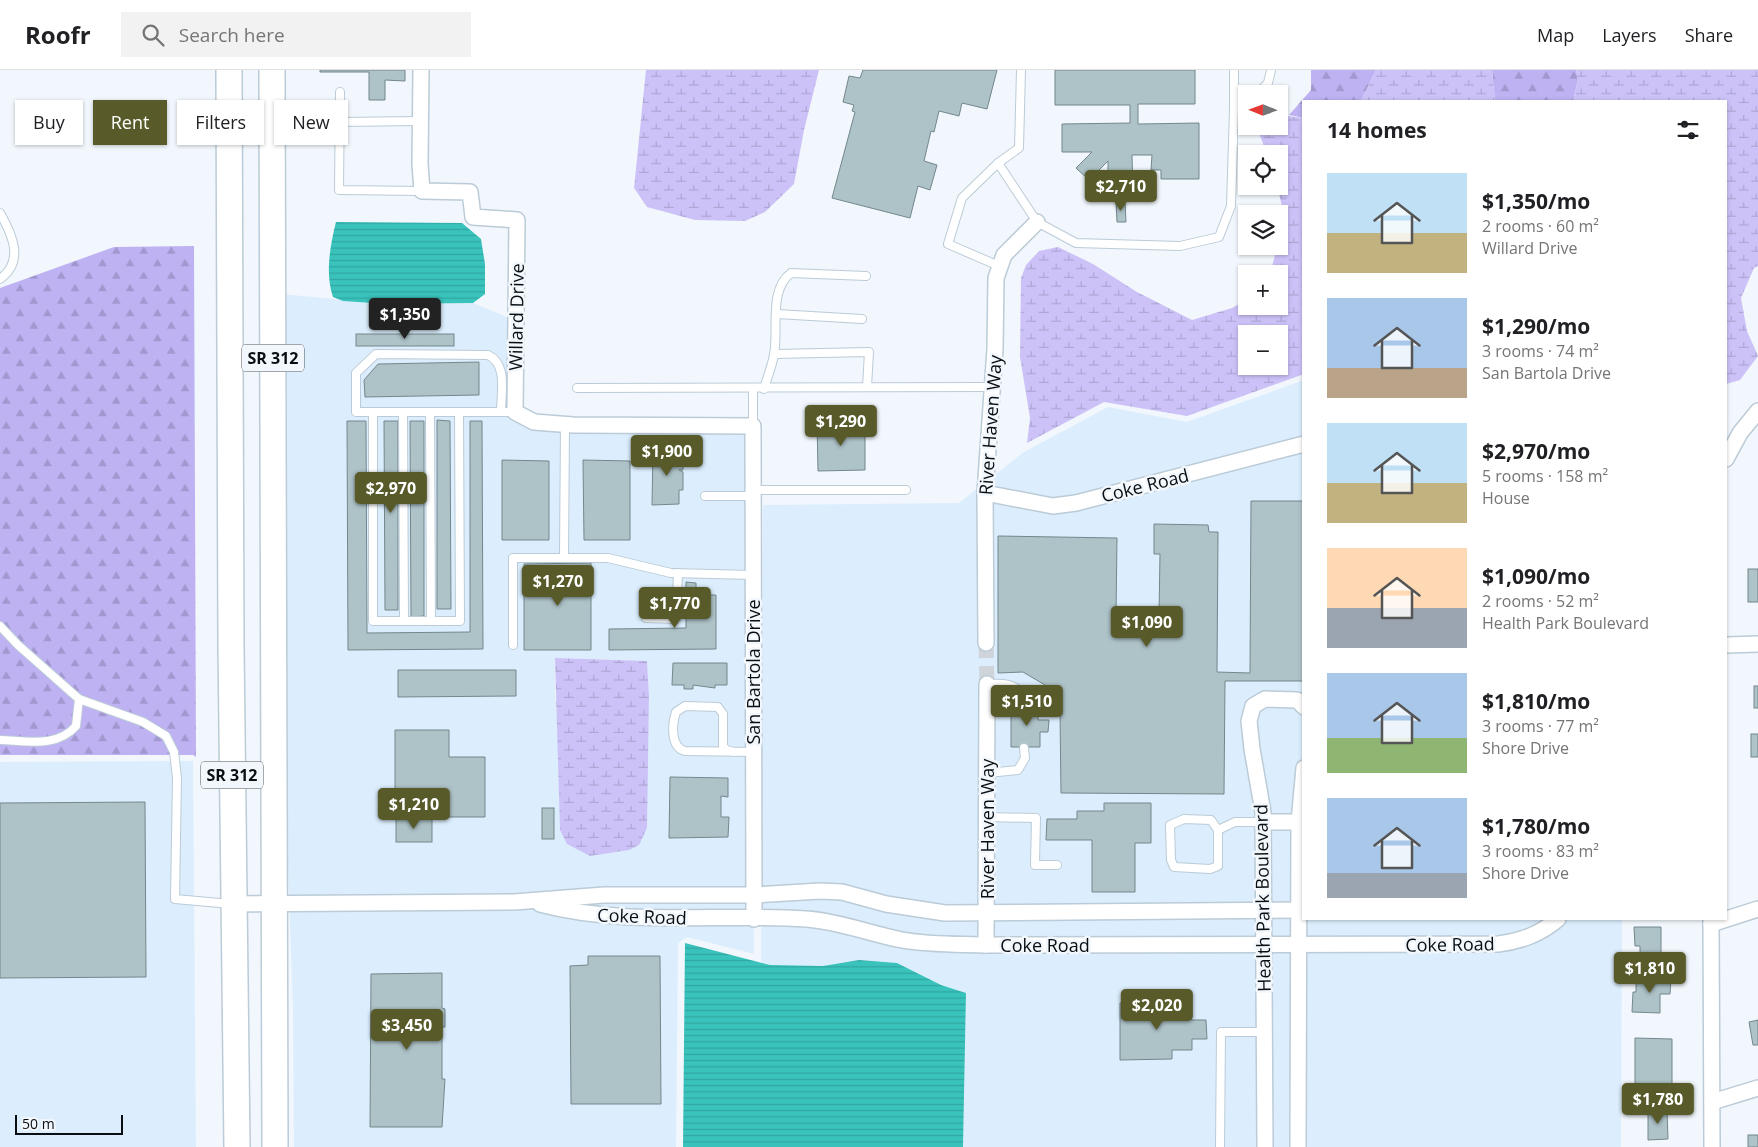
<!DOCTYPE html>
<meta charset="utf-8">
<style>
body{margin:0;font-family:"Open Sans",sans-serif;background:#f2f2f2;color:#202124;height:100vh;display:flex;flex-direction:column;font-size:19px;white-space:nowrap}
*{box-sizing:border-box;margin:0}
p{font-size:16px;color:#757577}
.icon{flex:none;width:28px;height:28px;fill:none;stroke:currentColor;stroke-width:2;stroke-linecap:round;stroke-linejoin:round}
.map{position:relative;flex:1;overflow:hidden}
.details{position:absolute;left:1302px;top:30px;width:425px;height:820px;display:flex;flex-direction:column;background:#fff;border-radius:0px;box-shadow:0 1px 4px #0004}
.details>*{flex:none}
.guide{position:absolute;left:15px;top:30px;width:475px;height:45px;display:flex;gap:10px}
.needle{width:32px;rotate:271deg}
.tools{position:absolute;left:1238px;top:15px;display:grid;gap:10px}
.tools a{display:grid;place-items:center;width:50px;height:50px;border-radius:0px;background:#fff;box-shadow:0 1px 4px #0004;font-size:25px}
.scale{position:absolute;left:15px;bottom:12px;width:108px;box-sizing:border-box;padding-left:5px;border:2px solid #090e12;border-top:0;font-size:14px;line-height:18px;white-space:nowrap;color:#090e12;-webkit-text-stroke:4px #f1f7fc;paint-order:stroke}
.price{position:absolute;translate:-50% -42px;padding:0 11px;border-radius:5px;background:#585b29;color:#fff;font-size:16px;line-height:32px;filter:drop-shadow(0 1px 2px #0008)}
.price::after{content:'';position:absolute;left:50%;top:30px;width:15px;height:11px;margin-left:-8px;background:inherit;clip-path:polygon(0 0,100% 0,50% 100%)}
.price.active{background:#222;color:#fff}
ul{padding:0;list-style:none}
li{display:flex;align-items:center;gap:15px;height:125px;padding:0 25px}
li span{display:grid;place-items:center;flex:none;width:140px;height:100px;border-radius:0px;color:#555}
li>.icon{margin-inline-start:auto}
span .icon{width:60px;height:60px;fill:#fffc;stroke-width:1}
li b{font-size:21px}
h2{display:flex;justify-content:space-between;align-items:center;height:60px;padding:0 25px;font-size:21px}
.chip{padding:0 18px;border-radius:0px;background:#fff;box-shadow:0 1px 4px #0004;font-size:18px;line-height:45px}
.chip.active{background:#585b29;color:#fff}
header{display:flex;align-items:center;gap:30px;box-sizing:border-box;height:70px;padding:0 25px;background:#fff;border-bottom:1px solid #e0e0e0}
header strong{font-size:24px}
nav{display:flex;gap:28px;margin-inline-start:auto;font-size:18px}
.search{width:350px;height:45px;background:#f2f2f2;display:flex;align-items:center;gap:12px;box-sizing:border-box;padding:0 18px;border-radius:0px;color:#757577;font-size:19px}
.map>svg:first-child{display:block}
</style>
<header>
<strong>Roofr</strong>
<div class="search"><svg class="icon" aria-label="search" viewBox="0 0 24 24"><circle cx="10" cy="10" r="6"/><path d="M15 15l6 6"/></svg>Search here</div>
<nav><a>Map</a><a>Layers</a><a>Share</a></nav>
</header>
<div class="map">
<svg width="1758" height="1077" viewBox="0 0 1758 1077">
<defs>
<pattern id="forest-firs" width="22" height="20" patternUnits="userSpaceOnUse" patternTransform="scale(1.25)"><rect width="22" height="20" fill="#beb2f3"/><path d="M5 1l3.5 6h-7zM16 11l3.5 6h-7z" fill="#a298cf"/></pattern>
<pattern id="wetland-marsh" width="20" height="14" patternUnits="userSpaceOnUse" patternTransform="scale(1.25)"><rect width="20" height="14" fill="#ccc2f8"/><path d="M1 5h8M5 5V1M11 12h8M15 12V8" fill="none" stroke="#aea6d4"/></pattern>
<pattern id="water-rules" width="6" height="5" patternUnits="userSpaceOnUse" patternTransform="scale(1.25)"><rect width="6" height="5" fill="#39c3bc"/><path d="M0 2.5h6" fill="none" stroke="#31a6a1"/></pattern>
</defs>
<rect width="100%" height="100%" fill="#f1f7fc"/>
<g fill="#dceefd" fill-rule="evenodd">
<path d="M281 224 387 234 473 233 517 251 518 347 747 349 754 884 687 867 678 873 676 1077H294L293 941 281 589ZM555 588 647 591 649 625 647 673 560 686 555 620Z"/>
<polygon points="1304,310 1304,849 1622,849 1621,1077 963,1077 966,923 941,915 897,893 859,890 823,896 770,895 761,892 763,435 959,433 1024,382 1108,337 1187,352"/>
<polygon points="193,691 196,1077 0,1077 0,692"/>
</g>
<g fill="url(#forest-firs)">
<polygon points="1311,0 1376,0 1361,31 1304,31 1304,48 1289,45 1311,20"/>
<polygon points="1492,0 1576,0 1578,10 1573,31 1495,31"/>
<polygon points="194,176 196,687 193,685 0,685 0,218 114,177"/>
</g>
<g fill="url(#wetland-marsh)" fill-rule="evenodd">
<polygon points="646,0 819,0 804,60 794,114 765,142 745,151 695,150 647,137 634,118"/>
<polygon points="1376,0 1492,0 1495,31 1361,31"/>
<polygon points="1576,0 1758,0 1758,196 1754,198 1741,228 1747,261 1758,286 1740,310 1726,314 1726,31 1573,31 1578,10"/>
<path d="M1279 45 1304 48V304L1187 346 1104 332 1027 373 1030 348 1020 287 1021 208 1026 195 1039 181 1058 177 1093 194 1137 222 1192 250 1232 238 1246 230V236H1279V204H1270L1285 148 1277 116 1279 84H1267L1259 63 1261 56H1279ZM1246 264H1279V296H1246Z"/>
<polygon points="555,588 647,591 649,625 647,758 639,775 629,780 590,786 567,774 560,760"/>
</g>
<g fill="url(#water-rules)">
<path d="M336 152 462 153 481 169 485 194V224L473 233 387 234 343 231 333 227C325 204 330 176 336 152Z"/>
<polygon points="685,873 770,895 823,896 859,890 897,893 941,915 966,923 963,1077 683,1077"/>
</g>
<g fill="#aec3c8" stroke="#73878c">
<polygon points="320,0 405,0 405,11 385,10 385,30 369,30 369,2 320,2"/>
<polygon points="863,0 997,0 987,39 962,33 959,46 939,41 934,62 931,61 924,91 937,95 930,120 918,116 910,148 832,128 855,42 852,41 854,35 843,32 849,6 860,8"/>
<polygon points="1055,0 1195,0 1195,34 1138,34 1138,54 1199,53 1199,109 1161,109 1161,100 1151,100 1152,85 1132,85 1133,125 1108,125 1108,91 1089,110 1076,98 1092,82 1062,82 1062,54 1130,53 1130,35 1055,35"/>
<polygon points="1116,132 1125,132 1126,152 1117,152"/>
<rect x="356" y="264" width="98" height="12"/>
<polygon points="479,292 479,325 365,327 364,310 378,294"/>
<polygon points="437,350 450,351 451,539 437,539"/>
<polygon points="347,351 366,351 367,563 470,562 470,351 482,351 483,579 348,580"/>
<polygon points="384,351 398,351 398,540 385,540"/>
<polygon points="410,351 424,351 424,546 411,547"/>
<polygon points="817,353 865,353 865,400 818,401"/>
<polygon points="653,379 679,379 679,386 683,386 683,400 679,400 683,402 683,420 679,420 679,434 652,435"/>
<polygon points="502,390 549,391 549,470 502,470"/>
<polygon points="583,390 630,391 630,470 584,470"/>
<polygon points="1251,431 1304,431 1304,611 1225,611 1224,724 1061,723 1060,645 1045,615 1023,602 998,603 998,466 1117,468 1116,545 1159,546 1160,484 1154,484 1154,454 1208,455 1209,462 1218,462 1217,602 1250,603"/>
<polygon points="591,493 591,580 524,580 524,494"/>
<rect x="1748" y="499" width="10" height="33"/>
<polygon points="686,512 696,513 696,525 716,525 716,579 609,580 609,559 686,558"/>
<polygon points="673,593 727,593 727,615 715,615 715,618 693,615 693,619 684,619 684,615 672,615"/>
<polygon points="398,600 516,600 516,626 398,627"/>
<rect x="1754" y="616" width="4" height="22"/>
<polygon points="1011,637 1038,638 1038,650 1049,650 1048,662 1040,662 1040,677 1011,677"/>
<polygon points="395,660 449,660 449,687 485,687 485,747 395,747"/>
<rect x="1751" y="664" width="7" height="23"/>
<polygon points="670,707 728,708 728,727 721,726 721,747 729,747 728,767 669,768"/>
<polygon points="145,732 146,907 0,908 0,733"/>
<polygon points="1104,733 1151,733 1151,773 1135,773 1135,822 1092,822 1092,770 1046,770 1047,749 1077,749 1077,741 1104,741"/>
<rect x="542" y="738" width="12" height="31"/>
<rect x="396" y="747" width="36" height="25"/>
<polygon points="1634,857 1661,857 1661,889 1640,889 1640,876 1635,876"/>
<polygon points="588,886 660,886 661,1034 571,1034 570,896 588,895"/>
<polygon points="442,903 442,938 445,939 445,957 442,957 442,1009 445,1009 442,1057 370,1057 371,904"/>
<polygon points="1636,907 1671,908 1670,924 1660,924 1660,943 1632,942 1633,922 1636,922"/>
<polygon points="1120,933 1170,933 1170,941 1191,941 1191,950 1206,950 1207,969 1192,969 1192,980 1172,980 1172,989 1120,990"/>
<polygon points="1758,950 1758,975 1753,975 1749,952"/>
<polygon points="1635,968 1672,969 1672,1022 1635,1021"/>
<polygon points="1648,1040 1667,1040 1668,1069 1648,1070"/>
<rect x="1748" y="1065" width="10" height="12"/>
</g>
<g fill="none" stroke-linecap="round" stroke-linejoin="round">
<polyline stroke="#ced4d9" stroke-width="15" stroke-dasharray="15 8" stroke-linecap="butt" points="986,573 987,614"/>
<defs>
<g id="lane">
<polyline points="340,22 339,120 422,121"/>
<polyline points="1257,24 1268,13 1271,0"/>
<polyline points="1234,38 1234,0"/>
<polyline points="339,52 420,51"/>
<polyline points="998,93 1019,78 1021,0"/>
<path d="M0 143C12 164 25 191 0 209"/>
<polyline points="999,196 948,174 962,128 998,93 1037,152 1076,173 1180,176 1219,167 1231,136 1234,38 1246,32"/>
<polyline points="777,244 862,249"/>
<polyline points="774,284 869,282 867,317"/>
<polyline points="577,318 992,317"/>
<path d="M764 319C767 308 772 296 774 285 779 260 768 220 791 203L866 206"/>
<polyline points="373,342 373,551 460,551 459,342"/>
<polyline points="403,342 404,551"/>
<polyline points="430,342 431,551"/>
<path d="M501 342C501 323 508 294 488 285L376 284 356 303V342H515"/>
<polyline points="753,356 753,319"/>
<polyline points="753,420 906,420"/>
<polyline points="705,426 753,426"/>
<polyline points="564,487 565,354"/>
<polyline points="646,548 676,549 678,503"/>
<polyline points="0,556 18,575 79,629 143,652 166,666 174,682 177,708 175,829 231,834"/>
<polyline points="513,575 513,488 608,488 671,503 753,505"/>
<path d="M987 614C1003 613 1013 613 1024 625"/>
<path d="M0 670C27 671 57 678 76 656L79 629"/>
<path d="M734 682 726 680 723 676V644L718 637 685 636 676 642C672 654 670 677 685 681L754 682"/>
<polyline points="988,703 1018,700 1025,688 1024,678"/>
<polyline points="987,747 1036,748 1035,795 1057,795"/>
<polyline points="1218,760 1211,750 1184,749 1170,755 1171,790 1174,797 1210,799 1218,796 1218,760 1235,752 1264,752"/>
<polyline points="1220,1077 1221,962 1264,962"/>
</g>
<g id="street">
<polyline points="421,0 420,94 422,121 470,122 473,147 517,150 515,342 534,352 573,355 753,356 754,849"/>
<polyline points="1726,389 1740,363 1758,341"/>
<polyline points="985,423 1053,436 1076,433 1304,374"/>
<polyline points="986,573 985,423 995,279 996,208 1004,185 1037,152"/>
<polyline points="1726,575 1758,574"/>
<polyline points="1264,752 1299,752"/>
<polyline points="233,834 514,832 604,825 754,825 820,821 842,822 886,834 945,843 1304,840"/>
<path d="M540 834C627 857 717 843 806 849 838 851 871 864 902 870 930 875 958 874 986 875L1498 874C1522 871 1540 864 1558 849"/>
<polyline points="1711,849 1712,1077"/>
<polyline points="1711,854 1758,839"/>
<polyline points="986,875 987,614"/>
<polyline points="1712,1032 1758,1018"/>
<polyline points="1265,1077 1263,742 1252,679 1249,651 1253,636 1265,629 1297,630 1304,637"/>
<polyline points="1298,1077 1299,752 1304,698"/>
</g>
<g id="primary">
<polyline points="229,0 231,576 237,1077"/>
<polyline points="272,0 275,1077"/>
</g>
</defs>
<use href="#lane" stroke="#bbcbd7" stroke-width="10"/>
<use href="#street" stroke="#bbcbd7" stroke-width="18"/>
<use href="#primary" stroke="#bbcbd7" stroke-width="28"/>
<use href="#lane" stroke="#fff" stroke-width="8"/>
<use href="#street" stroke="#fff" stroke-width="15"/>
<use href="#primary" stroke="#fff" stroke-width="25"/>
</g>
<g text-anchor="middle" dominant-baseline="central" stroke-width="5" stroke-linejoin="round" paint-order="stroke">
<g fill="#f1f7fc" stroke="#4f5458" stroke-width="1">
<rect x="242" y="274.5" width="62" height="27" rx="4"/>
<rect x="201" y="691.5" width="62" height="27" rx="4"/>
</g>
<g font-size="16" font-weight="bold" fill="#090e12">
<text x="273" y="288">SR 312</text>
<text x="232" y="705">SR 312</text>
</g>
<g font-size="18" fill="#090e12" stroke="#f1f7fc">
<text transform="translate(516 247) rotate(-89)">Willard Drive</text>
<text transform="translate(990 355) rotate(-86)">River Haven Way</text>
<text transform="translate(1145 415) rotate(-14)">Coke Road</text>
<text transform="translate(753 602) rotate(-90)">San Bartola Drive</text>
<text transform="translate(987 759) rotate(-90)">River Haven Way</text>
<text transform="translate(1262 828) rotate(-91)">Health Park Boulevard</text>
<text transform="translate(642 846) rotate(2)">Coke Road</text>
<text transform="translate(1450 874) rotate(-1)">Coke Road</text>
<text x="1045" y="875">Coke Road</text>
</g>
</g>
</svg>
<div class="tools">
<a><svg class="needle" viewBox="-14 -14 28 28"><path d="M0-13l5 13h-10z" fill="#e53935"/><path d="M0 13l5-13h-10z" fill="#757577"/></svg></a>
<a><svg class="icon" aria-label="locate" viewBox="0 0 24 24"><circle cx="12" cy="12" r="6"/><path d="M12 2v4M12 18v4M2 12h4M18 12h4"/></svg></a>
<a><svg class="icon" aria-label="layers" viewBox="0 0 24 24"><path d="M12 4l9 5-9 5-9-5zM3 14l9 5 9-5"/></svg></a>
<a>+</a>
<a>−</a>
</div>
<div class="scale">50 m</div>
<b class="price" style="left:1121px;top:142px">$2,710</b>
<b class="price active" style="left:405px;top:270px">$1,350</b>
<b class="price" style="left:841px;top:377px">$1,290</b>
<b class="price" style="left:667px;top:407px">$1,900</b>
<b class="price" style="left:391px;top:444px">$2,970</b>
<b class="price" style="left:558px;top:537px">$1,270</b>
<b class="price" style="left:675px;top:559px">$1,770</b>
<b class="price" style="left:1147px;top:578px">$1,090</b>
<b class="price" style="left:1027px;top:657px">$1,510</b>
<b class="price" style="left:414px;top:760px">$1,210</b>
<b class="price" style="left:1650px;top:924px">$1,810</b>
<b class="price" style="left:1157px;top:961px">$2,020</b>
<b class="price" style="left:407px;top:981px">$3,450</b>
<b class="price" style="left:1658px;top:1055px">$1,780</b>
<div class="guide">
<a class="chip">Buy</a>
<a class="chip active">Rent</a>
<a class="chip">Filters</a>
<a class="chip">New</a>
</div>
<section class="details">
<h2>14 homes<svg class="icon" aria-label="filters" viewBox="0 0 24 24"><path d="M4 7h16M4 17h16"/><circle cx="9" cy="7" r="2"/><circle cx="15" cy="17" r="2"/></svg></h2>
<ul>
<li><span style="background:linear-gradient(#bfe0f5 60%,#c2b280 0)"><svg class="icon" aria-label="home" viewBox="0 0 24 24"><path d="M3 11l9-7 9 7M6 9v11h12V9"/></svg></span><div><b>$1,350/mo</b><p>2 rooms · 60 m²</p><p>Willard Drive</p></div></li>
<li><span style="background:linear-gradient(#a9c7e8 70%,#b9a48a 0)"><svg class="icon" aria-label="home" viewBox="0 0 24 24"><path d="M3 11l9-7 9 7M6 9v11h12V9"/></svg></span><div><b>$1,290/mo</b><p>3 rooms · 74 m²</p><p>San Bartola Drive</p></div></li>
<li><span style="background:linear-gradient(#bfe0f5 60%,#c2b280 0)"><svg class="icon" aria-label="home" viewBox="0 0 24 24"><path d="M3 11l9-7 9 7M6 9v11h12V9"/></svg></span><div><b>$2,970/mo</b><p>5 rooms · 158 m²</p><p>House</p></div></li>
<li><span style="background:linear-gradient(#ffd9b3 60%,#9aa5b1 0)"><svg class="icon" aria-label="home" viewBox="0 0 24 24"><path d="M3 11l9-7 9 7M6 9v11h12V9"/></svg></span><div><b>$1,090/mo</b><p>2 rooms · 52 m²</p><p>Health Park Boulevard</p></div></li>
<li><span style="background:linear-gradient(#a9c7e8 65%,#8fb573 0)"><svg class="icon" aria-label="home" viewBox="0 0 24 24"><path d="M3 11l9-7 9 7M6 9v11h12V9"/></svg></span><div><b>$1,810/mo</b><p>3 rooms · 77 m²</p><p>Shore Drive</p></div></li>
<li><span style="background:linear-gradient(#a9c7e8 75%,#9aa5b1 0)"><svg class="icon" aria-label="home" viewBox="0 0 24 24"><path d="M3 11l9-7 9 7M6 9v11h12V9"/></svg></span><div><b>$1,780/mo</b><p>3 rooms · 83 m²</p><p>Shore Drive</p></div></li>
</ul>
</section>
</div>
